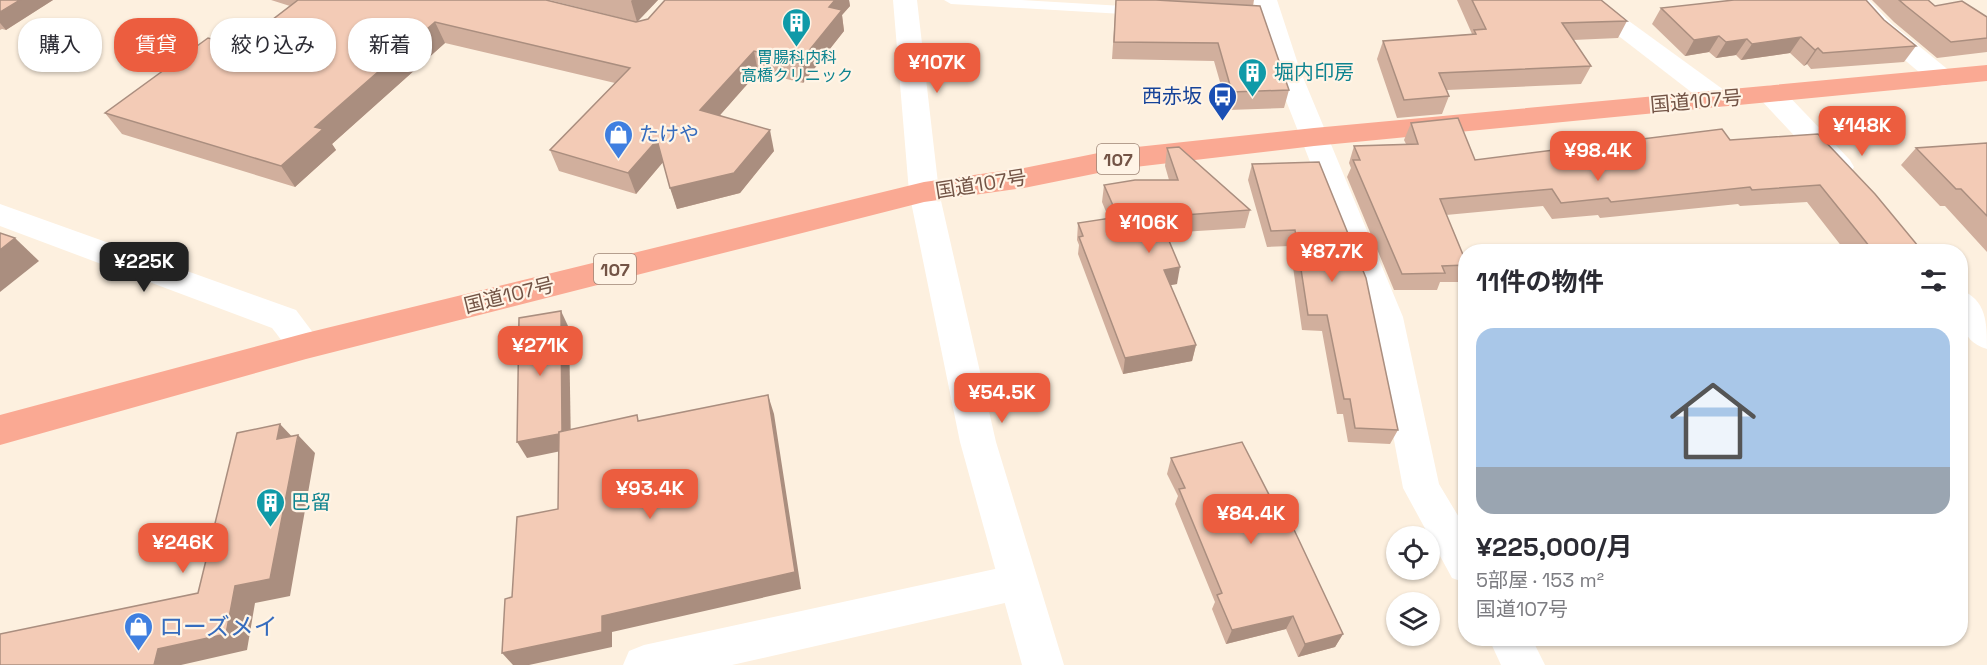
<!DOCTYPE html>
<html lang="ja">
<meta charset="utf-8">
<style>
body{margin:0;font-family:"Space Grotesk","Noto Sans JP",sans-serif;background:#f2f2f3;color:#2b2b33;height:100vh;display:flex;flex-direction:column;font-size:22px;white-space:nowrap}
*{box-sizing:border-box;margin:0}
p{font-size:20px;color:#7c7c81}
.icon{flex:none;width:33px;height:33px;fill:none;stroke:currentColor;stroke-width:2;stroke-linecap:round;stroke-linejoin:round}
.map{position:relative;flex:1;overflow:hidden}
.details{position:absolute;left:1458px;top:244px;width:510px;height:402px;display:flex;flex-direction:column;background:#fff;border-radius:24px;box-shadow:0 2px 4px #0004}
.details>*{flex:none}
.banner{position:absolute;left:18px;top:18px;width:570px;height:54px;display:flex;gap:12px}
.fabs{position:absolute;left:1386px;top:526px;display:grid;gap:12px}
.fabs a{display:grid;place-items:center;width:54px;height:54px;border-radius:50%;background:#fff;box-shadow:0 2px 4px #0004;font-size:30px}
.price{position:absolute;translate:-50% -51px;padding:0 14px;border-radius:12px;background:#ec5d3f;color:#fff;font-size:20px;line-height:39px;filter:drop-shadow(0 2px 3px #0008)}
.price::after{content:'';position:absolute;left:50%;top:36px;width:18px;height:14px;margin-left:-9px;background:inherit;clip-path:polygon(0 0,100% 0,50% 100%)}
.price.active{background:#222;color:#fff}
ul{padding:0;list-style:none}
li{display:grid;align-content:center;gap:12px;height:318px;padding:0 18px}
li span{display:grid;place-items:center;height:186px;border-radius:18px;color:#555}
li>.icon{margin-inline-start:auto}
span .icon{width:108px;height:108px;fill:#fffc;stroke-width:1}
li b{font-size:26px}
h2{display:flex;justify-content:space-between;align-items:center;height:72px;padding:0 18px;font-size:26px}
.chip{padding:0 21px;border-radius:24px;background:#fff;box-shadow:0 2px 4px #0004;font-size:21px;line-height:54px}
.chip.active{background:#ec5d3f;color:#fff}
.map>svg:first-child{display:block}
</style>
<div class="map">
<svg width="1987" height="665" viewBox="0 0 1987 665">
<rect width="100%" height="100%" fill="#fdf0df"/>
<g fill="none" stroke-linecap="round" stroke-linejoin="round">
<polygon fill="#fff" fill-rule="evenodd" points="944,0 1021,0 1140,7 1147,11 1140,15 951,4"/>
<g fill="#fff" fill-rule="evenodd">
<polygon points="1253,0 1277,0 1300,70 1403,317 1439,484 1466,529 1466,583 1452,578 1403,488 1371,317 1274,70"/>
<polygon points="1572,0 1600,0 1728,93 1732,99 1728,105 1718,108 1708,105"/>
<polygon points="1843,0 1869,0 1892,24 1951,72 1955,78 1951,84 1942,86 1933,84 1874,34"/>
<polygon points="1771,85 1781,88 1850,160 1854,167 1850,174 1840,177 1830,174 1761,100 1757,94 1761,88"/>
<path d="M0 204 296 310 323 346 318 355C294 363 286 345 272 328L0 226Z"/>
<path d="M1960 290C1987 299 1987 324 1987 349 1958 340 1960 316 1960 290Z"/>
<polygon points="1018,564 1032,569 1038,582 1032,595 1018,600 732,665 623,665 629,651 644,645"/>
<polygon points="1489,639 1532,639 1545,665 1501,665"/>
</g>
<polygon fill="#fff" fill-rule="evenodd" points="893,0 917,0 939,192 996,442 1064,665 1022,665 960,442 909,192"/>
<polygon fill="#faa993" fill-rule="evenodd" points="1987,65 1987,81 1314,146 1118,169 1024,188 924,202 306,359 0,445 0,415 306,333 924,182 1024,168 1118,149 1314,128"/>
</g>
<g fill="#d1af9d">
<polygon points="0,0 53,0 6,30 2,29 0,30"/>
<polygon points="271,0 546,0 636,22 648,19 665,0 849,0 850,6 842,15 844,31 803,83 758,72 720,115 774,151 740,193 677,209 663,162 636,194 559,171 550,150 615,83 445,43 332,144 336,150 295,187 122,134 105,113 238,46 290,6"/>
<polygon points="549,0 658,0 637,22"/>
<polygon points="1116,0 1254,0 1253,5 1289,90 1284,108 1228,110 1214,61 1112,59"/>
<polygon points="1457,0 1601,0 1627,21 1618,38 1573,40 1591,66 1581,84 1447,90 1449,96 1442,114 1397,118 1377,59 1383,41 1472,34"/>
<polygon points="1872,0 1928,0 1935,6 1987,17 1987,52 1937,58 1894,22"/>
<polygon points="1661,8 1884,20 1916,46 1904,62 1811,69 1807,64 1804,66 1790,53 1741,60 1736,55 1716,58 1709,52 1685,56 1652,24"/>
<polygon points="1411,123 1475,160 1818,134 1923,252 1846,252 1807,202 1740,206 1738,204 1600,218 1598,215 1552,219 1543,206 1446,215 1466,262 1466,268 1459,282 1440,282 1437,290 1394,290 1347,177 1351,168 1349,163 1354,146 1406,144 1404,140"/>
<polygon points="1987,143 1987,252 1945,206 1940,206 1901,165 1916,148"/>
<polygon points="1167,148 1250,210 1245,228 1166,233 1177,284 1170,285 1196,345 1192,361 1123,374 1078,254 1079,245 1077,240 1078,223 1109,219 1102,202 1104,185 1169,180 1165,166"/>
<polygon points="1319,162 1398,430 1390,444 1348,442 1343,414 1337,414 1322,331 1302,330 1290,246 1267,247 1248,180 1252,164"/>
<polygon points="1171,458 1282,520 1343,634 1335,647 1298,657 1286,629 1226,644 1212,609 1215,602 1175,504 1178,496 1167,474"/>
</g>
<g fill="#aa8e7f">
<polygon points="20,0 53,0 6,30 0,23 0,12"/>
<polygon points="632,0 658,0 637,22 631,1"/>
<polygon points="835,0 849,0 850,6 842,15 844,31 803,83 799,63 829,7"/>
<polygon points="435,22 445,43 332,144 336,150 295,187 281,166 315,127"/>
<polygon points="1719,36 1709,52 1685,56 1694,40"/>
<polygon points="1801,37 1790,53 1741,60 1752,44"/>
<polygon points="1747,39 1736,55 1716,58 1726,42"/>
<polygon points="1818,48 1807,64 1804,66 1815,50"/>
<polygon points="754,51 758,72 706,131 700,110"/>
<polygon points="770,130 774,151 740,193 677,209 670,188"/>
<polygon points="657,140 664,161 636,194 628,173"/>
<polygon points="15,238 39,261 0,292 0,250"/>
<polygon points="1180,267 1177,284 1160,287 1164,270"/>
<polygon points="561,311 569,328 571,449 527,458 517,442"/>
<polygon points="1196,345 1192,361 1123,374 1125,358"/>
<polygon points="768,395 774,414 801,589 612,632 612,647 529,665 513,665 502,653 602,616"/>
<polygon points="280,424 297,442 298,435 315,453 290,596 255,603 247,650 181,665 154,665 158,649 235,586 277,439"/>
<polygon points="1293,616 1286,629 1226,644 1232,630"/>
<polygon points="1343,634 1335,647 1298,657 1305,644"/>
</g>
<g fill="#f3cbb6" stroke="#aa8e7f" stroke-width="1.5">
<polygon points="0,0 20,0 0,12"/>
<polygon points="298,0 546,0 636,22 648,19 665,0 835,0 829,7 842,10 799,63 754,51 700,110 770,130 734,173 670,188 657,140 628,173 550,150 630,68 435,22 315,127 323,129 281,166 105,113 208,38 238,46"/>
<polygon points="1116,0 1156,0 1260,6 1289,90 1232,92 1218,43 1114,42"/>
<polygon points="1472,0 1601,0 1627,21 1562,23 1591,66 1439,73 1449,96 1404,100 1383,41 1476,34 1474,30 1486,29"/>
<polygon points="1734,0 1866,0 1884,20 1916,46 1823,53 1818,48 1815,50 1801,37 1752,44 1747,39 1726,42 1719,36 1694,40 1661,8"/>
<polygon points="1899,0 1928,0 1935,6 1962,1 1987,17 1987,38 1951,42 1906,6"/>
<polygon points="1458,118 1475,160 1722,129 1730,140 1818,134 1875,194 1923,252 1874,252 1820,185 1752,190 1750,187 1611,202 1608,198 1561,203 1552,189 1440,199 1466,262 1466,265 1442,266 1445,273 1402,274 1353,160 1360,160 1354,146 1418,144 1411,123"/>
<polygon points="1987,143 1987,216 1961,189 1956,189 1916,148"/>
<polygon points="1179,147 1250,210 1159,217 1180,267 1164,270 1196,345 1125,358 1079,237 1083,236 1078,223 1118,217 1104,185 1135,180 1178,180 1167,148"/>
<polygon points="1319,162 1366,278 1398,430 1355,428 1350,399 1344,399 1327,315 1308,315 1295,230 1271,231 1252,164"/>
<polygon points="0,233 15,238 0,250"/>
<polygon points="561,311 562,431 559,432 559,434 517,442 519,318"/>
<polygon points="768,395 795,572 602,616 602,632 502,653 505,599 512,597 517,517 558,509 559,432 637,415 638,421"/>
<polygon points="280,424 277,439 298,435 270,579 235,586 226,634 158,649 154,665 0,665 0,634 198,593 237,433"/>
<polygon points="1242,442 1282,520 1289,519 1343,634 1305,644 1293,616 1232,630 1217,595 1222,593 1179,489 1185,488 1171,458"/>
</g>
<defs>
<symbol id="building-pin" viewBox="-11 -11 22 30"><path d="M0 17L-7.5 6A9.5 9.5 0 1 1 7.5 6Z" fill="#0f9aa8" stroke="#fff4e6"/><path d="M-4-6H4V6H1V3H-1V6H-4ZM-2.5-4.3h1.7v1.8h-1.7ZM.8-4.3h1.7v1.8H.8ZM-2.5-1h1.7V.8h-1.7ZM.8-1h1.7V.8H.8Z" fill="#fff"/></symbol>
<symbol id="bus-pin" viewBox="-11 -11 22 30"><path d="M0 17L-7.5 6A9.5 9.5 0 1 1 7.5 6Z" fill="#1a4fb4" stroke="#fff4e6"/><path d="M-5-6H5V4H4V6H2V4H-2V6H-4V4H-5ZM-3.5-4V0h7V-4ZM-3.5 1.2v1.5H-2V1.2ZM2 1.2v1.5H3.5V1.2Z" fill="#fff"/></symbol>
<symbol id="shop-pin" viewBox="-11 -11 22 30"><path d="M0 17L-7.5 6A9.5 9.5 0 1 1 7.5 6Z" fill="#3f7fe0" stroke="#fff4e6"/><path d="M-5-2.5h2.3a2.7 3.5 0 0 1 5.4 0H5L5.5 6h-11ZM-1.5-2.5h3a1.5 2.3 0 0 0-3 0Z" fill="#fff"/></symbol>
</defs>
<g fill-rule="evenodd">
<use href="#building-pin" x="780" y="6" width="33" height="45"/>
<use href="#building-pin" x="1236" y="56" width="33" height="45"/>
<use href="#bus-pin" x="1206" y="80" width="33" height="45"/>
<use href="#shop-pin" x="602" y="118" width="33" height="45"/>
<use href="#building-pin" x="254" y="486" width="33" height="45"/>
<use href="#shop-pin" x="122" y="610" width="33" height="45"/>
</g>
<g text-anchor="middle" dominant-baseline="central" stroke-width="4.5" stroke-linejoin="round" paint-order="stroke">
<g font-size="16" fill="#0d838f" stroke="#fff4e6">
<text x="797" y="57">胃腸科内科<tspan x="797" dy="18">高橋クリニック</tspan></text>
</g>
<g fill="#fff4e6" stroke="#9d8476" stroke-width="1.5">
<rect x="1097" y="144" width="42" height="30" rx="4.5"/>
<rect x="594" y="254" width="42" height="30" rx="4.5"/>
</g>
<g font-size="18" font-weight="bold" fill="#735446">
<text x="1118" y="159">107</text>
<text x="615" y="269">107</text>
</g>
<g font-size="20" fill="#0d838f" stroke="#fff4e6" text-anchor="start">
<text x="1274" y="72">堀内印房</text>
<text x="291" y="502">巴留</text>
</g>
<g font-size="20" fill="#164399" stroke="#fff4e6" text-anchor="end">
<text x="1202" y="96">西赤坂</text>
</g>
<g font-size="20" fill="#735446" stroke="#fff4e6">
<text transform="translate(1696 101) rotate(-5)">国道107号</text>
<text transform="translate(981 184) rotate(-9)">国道107号</text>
<text transform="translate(509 295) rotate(-14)">国道107号</text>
</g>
<g font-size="20" fill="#366cbe" stroke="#fff4e6" text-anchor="start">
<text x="639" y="134">たけや</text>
</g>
<g font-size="24" fill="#366cbe" stroke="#fff4e6" text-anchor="start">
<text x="159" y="626">ローズメイ</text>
</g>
</g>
</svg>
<div class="fabs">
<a><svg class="icon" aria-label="locate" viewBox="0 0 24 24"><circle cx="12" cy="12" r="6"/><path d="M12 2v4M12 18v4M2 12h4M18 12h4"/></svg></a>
<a><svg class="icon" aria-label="layers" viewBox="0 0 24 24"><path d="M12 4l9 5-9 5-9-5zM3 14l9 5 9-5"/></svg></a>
</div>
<b class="price" style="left:937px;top:94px">¥107K</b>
<b class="price" style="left:1862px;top:157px">¥148K</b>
<b class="price" style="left:1598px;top:182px">¥98.4K</b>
<b class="price" style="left:1149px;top:254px">¥106K</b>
<b class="price" style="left:1332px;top:283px">¥87.7K</b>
<b class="price active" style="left:144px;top:293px">¥225K</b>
<b class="price" style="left:540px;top:377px">¥271K</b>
<b class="price" style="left:1002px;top:424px">¥54.5K</b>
<b class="price" style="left:650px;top:520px">¥93.4K</b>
<b class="price" style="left:1251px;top:545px">¥84.4K</b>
<b class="price" style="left:183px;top:574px">¥246K</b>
<div class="banner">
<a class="chip">購入</a>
<a class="chip active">賃貸</a>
<a class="chip">絞り込み</a>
<a class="chip">新着</a>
</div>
<section class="details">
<h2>11件の物件<svg class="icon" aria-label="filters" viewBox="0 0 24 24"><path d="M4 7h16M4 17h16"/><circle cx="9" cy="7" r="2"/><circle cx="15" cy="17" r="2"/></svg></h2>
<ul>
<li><span style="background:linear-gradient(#a9c7e8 75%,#9aa5b1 0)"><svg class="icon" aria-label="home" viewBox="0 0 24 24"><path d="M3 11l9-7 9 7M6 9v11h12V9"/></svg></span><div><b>¥225,000/月</b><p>5部屋 · 153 m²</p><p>国道107号</p></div></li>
</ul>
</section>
</div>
